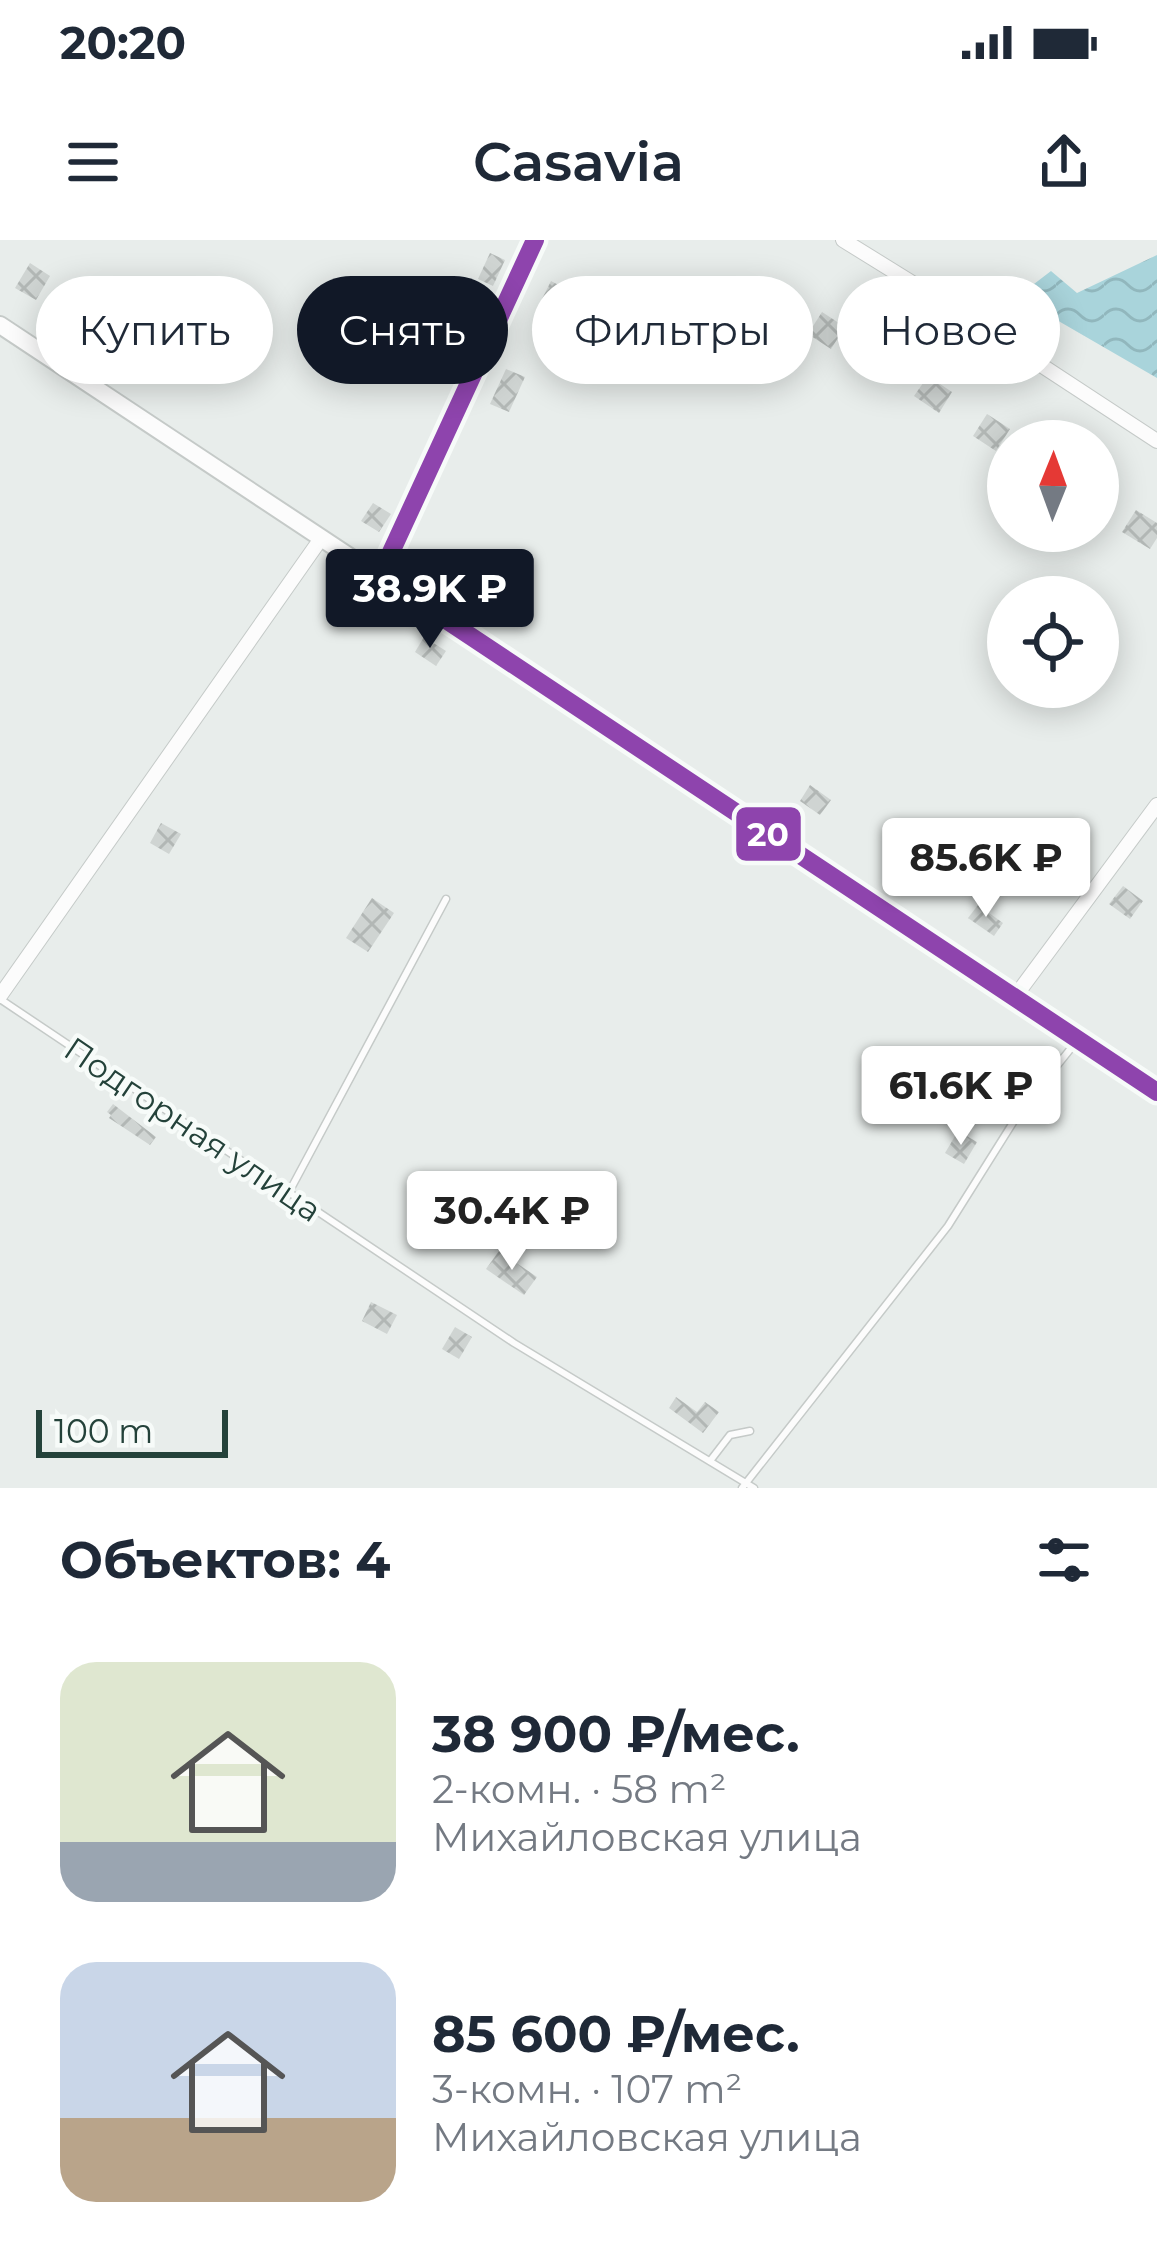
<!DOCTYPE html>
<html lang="ru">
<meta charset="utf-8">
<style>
body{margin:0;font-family:Montserrat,sans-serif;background:#f2f2f3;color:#1f2937;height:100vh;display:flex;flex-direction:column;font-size:45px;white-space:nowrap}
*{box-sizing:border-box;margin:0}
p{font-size:39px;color:#747a83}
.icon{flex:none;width:66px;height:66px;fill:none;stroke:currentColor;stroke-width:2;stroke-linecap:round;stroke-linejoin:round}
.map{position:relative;height:1248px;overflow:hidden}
.drawer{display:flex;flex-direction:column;background:#fff;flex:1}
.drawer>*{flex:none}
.banner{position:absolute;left:36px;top:36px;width:1086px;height:108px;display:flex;gap:24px}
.needle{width:78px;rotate:1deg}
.fabs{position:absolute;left:987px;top:180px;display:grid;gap:24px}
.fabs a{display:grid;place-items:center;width:132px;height:132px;border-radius:50%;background:#fff;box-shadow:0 6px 30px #0003;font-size:60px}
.scale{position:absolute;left:36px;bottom:30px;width:192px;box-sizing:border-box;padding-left:12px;border:6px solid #24423a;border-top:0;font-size:33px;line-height:42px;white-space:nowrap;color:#24423a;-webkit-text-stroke:9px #f7fbf9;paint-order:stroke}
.price{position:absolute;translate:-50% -102px;padding:0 27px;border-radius:12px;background:#fff;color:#222;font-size:39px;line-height:78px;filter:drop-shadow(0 3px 6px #0008)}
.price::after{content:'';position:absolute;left:50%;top:72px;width:36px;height:27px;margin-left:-18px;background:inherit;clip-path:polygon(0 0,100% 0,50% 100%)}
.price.current{background:#111827;color:#fff}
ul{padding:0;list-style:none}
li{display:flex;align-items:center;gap:36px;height:300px;padding:0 60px}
li span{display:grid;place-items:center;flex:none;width:336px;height:240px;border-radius:36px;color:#555}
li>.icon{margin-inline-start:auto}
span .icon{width:144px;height:144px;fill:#fffc;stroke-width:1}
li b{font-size:51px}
h2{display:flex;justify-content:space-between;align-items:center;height:144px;padding:0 60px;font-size:51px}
.chip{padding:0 42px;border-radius:54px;background:#fff;box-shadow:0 6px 30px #0003;font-size:42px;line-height:108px}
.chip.current{background:#111827;color:#fff}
.status{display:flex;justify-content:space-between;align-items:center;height:84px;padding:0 60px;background:#fff;direction:ltr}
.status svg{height:33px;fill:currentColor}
header{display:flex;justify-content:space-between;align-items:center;height:156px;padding:0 60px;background:#fff;font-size:54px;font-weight:600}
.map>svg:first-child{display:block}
</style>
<div class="status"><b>20:20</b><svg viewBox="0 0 49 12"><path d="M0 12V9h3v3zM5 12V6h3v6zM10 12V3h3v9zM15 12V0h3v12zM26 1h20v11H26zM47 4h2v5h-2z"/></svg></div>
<header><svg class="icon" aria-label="menu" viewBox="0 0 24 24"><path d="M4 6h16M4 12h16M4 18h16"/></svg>Casavia<svg class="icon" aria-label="share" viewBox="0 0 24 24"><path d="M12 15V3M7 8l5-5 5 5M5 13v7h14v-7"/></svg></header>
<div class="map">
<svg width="1157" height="1248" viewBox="0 0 1157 1248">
<defs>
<pattern id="water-waves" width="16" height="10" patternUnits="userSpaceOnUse" patternTransform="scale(3)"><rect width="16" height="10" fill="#a9d4db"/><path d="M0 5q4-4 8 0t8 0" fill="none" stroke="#91b7bd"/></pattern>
<pattern id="building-cross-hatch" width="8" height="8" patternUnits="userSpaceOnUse" patternTransform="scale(3)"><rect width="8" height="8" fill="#cfd4d2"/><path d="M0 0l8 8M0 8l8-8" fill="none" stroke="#b2b7b5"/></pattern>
</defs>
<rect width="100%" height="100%" fill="#e8edeb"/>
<polygon fill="url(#water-waves)" points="1157,15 1157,138 1017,57 1051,31 1077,53"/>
<g fill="url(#building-cross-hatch)">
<polygon points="490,13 505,20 493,46 478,39"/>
<polygon points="30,23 50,36 36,60 15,48"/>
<polygon points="769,37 792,52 778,74 755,59"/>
<polygon points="551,41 568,50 557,73 539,65"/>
<polygon points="822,72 845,87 831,109 808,94"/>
<polygon points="450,102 466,109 455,135 439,128"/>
<polygon points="876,105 899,120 885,141 862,126"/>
<polygon points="506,129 525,137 509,172 490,164"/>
<polygon points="928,136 952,152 939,173 914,156"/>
<polygon points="987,174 1010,189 996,211 973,196"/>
<polygon points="373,263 391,274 379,292 361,281"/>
<polygon points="1136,270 1157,283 1157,298 1150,309 1122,292"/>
<polygon points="460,316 482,331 468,353 446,338"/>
<polygon points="424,397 446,411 436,426 415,412"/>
<polygon points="810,545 831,560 820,575 800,561"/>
<polygon points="161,583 181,594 169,614 150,603"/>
<polygon points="1123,646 1143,661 1130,679 1109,664"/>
<polygon points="372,658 394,673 368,712 346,698"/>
<polygon points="978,665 1003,683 994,696 968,678"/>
<polygon points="113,864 156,897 150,905 109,878 111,875 107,872"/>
<polygon points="958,891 977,902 964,924 945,913"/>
<polygon points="499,1011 537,1037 524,1055 486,1029"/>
<polygon points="371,1062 397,1075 387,1094 362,1081"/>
<polygon points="455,1087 472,1097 459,1119 442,1109"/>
<polygon points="676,1157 697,1172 705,1162 719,1172 703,1193 669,1168"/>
</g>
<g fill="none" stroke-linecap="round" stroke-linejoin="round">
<defs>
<g id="service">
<polyline points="0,759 514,1103 754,1248"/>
<polyline points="288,954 446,659"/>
<polyline points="710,1221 730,1195 750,1191"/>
<polyline points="742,1248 948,986 1019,873 1076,802"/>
</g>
<g id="minor">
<polyline points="843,0 977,83 1157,201"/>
<polyline points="380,336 535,0"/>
<polyline points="0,756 320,300"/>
<polyline points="1014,758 1157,565"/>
</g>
<polyline id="tertiary" points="0,85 1157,852"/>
</defs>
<use href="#service" stroke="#c5cac8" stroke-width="9"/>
<use href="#minor" stroke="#c5cac8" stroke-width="16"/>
<use href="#tertiary" stroke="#c5cac8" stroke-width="20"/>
<use href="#service" stroke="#fcfcfc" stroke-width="6"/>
<use href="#minor" stroke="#fcfcfc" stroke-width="14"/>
<use href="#tertiary" stroke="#fcfcfc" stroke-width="16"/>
<defs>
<g id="bus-1">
<polyline points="380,336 1157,852"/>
<polyline points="380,336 535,0"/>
</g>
</defs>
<use href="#bus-1" stroke="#f7fbf9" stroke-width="27"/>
<use href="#bus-1" stroke="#8e44ad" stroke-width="18"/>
</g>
<g text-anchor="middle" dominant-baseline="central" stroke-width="9" stroke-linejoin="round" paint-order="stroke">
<g font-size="33" fill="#24423a" stroke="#f7fbf9">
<text transform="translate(193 889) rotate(34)">Подгорная улица</text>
</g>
</g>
<rect stroke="#f7fbf9" stroke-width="4.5" x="734" y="565" width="69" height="58" rx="12" fill="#8e44ad"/>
<g font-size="33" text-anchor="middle" font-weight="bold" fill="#fff">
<text x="768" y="606">20</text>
</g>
</svg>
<div class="fabs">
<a><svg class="needle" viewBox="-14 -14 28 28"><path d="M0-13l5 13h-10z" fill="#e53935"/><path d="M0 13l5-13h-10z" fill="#747a83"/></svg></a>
<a><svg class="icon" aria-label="locate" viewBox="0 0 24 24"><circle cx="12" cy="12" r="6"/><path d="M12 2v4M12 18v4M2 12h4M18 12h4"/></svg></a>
</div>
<div class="scale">100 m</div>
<b class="price current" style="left:430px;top:411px">38.9K ₽</b>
<b class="price" style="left:986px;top:680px">85.6K ₽</b>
<b class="price" style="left:961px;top:908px">61.6K ₽</b>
<b class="price" style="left:512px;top:1033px">30.4K ₽</b>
<div class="banner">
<a class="chip">Купить</a>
<a class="chip current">Снять</a>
<a class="chip">Фильтры</a>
<a class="chip">Новое</a>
</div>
</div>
<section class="drawer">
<h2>Объектов: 4<svg class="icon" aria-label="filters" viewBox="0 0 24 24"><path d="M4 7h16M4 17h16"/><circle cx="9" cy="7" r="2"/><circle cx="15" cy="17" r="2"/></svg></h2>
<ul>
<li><span style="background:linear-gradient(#dfe7d0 75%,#9aa5b1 0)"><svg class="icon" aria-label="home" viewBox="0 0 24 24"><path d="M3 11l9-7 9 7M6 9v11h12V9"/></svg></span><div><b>38 900 ₽/мес.</b><p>2-комн. · 58 m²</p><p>Михайловская улица</p></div></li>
<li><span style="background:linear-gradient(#c9d6e8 65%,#b9a48a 0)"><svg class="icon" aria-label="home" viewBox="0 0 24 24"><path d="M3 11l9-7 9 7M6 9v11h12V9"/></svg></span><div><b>85 600 ₽/мес.</b><p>3-комн. · 107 m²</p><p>Михайловская улица</p></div></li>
</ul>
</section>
